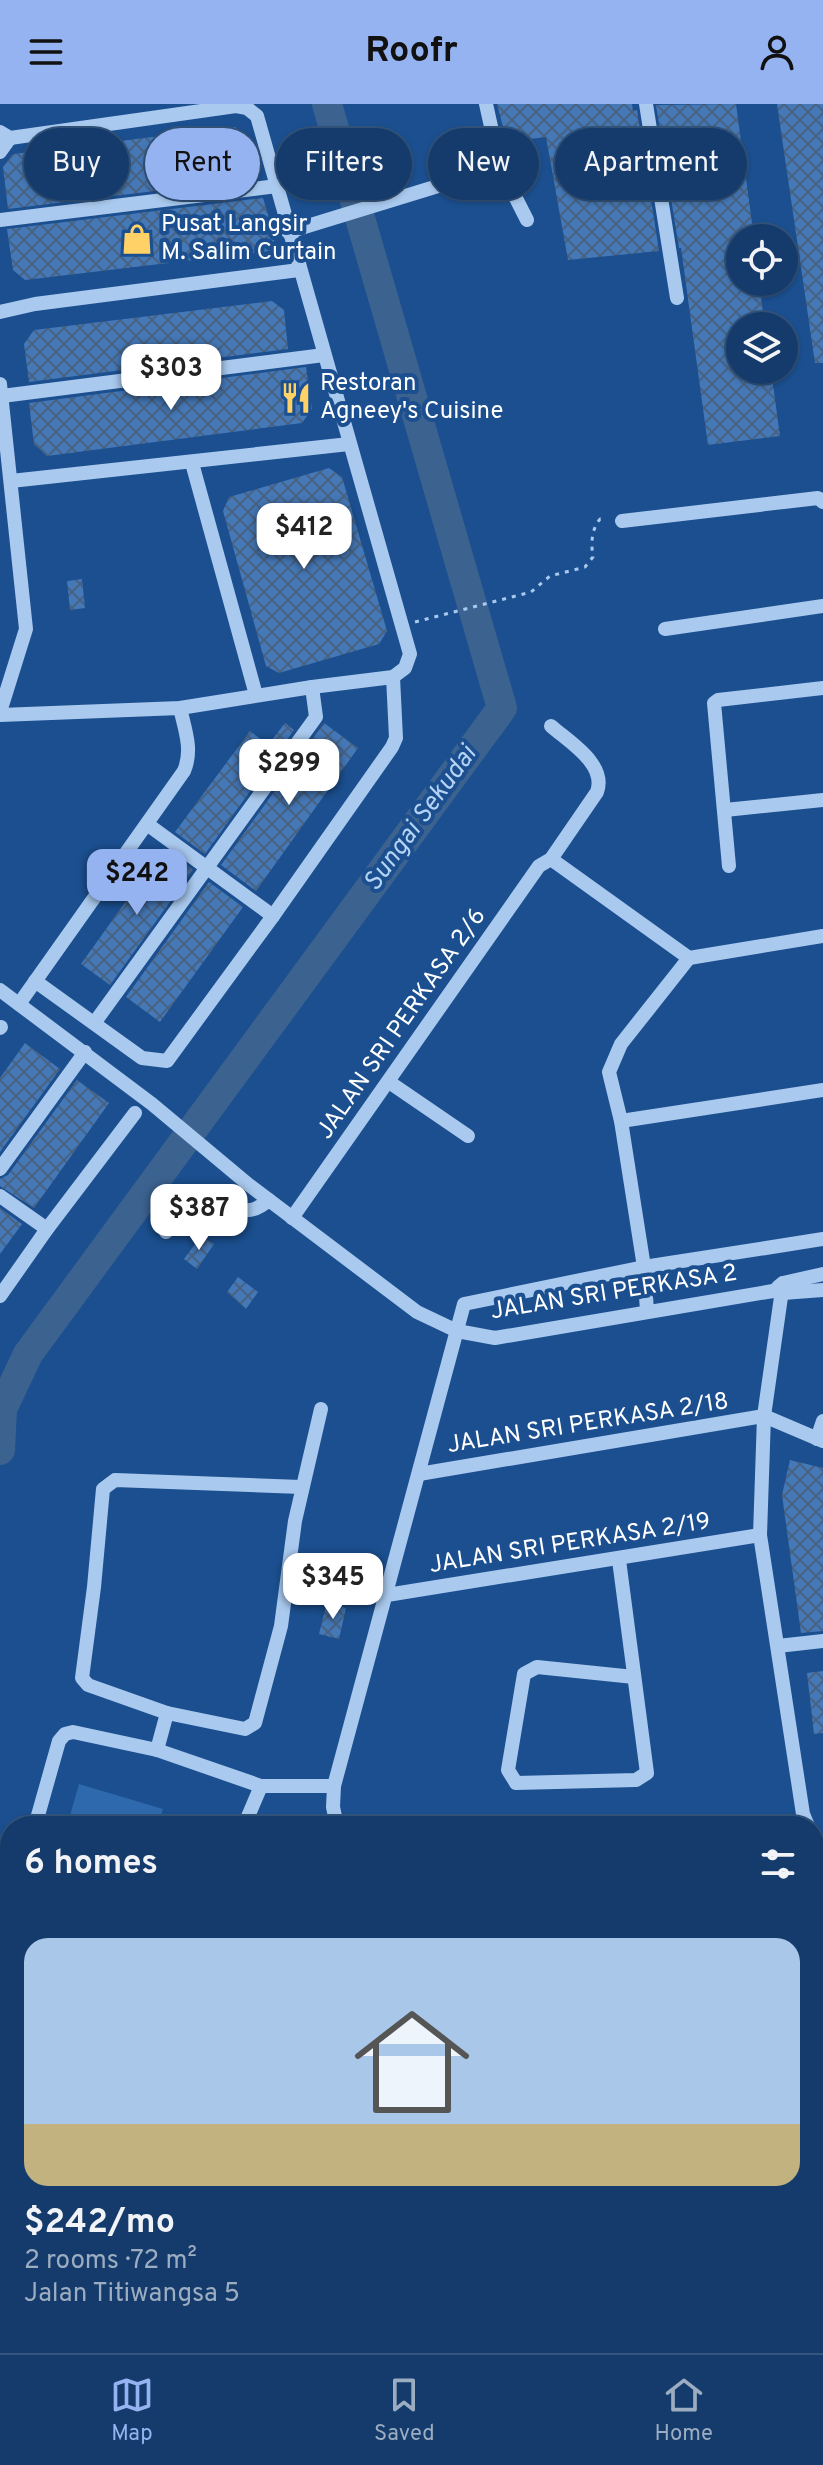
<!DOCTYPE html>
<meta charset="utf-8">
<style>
body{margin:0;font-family:Overpass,sans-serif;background:#214673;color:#f1f3f6;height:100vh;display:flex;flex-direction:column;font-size:30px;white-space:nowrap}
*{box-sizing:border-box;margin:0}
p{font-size:26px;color:#9dadc1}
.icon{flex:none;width:44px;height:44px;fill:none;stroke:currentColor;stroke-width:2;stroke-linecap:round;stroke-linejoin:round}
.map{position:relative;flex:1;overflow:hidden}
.panel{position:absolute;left:0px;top:1712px;width:824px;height:538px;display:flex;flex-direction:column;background:#143b6b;border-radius:32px 32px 0 0;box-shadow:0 2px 6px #0004,0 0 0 2px #33557e}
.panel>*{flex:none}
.banner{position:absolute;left:24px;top:24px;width:776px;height:72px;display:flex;gap:16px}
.tools{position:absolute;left:726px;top:120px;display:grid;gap:16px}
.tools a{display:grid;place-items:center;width:72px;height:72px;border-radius:50%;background:#143b6b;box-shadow:0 2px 6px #0004,0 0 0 2px #33557e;font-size:40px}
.price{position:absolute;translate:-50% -68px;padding:0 18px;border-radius:16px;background:#fff;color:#222;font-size:26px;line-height:52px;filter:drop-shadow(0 2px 4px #0008)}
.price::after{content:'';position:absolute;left:50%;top:48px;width:24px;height:18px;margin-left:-12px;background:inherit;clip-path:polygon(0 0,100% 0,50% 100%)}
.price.selected{background:#95b2f1;color:#111}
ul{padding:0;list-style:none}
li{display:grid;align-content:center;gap:16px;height:424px;padding:0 24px}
li span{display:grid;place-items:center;height:248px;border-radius:24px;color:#555}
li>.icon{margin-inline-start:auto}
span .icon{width:144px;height:144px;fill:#fffc;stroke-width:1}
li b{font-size:34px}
h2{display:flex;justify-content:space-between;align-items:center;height:96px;padding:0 24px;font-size:34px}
.tag{padding:0 28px;border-radius:36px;background:#143b6b;box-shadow:0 2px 6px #0004,0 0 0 2px #33557e;font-size:28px;line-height:72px}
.tag.selected{background:#95b2f1;color:#111}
header{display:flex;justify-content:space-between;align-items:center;height:104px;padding:0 24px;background:#95b2f1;color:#111;font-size:36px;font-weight:700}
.tab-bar{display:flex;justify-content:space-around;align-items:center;height:112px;border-top:2px solid #33557e;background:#143b6b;font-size:22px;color:#9dadc1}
.tab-bar a{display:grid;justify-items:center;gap:4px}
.tab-bar .selected{color:#95b2f1}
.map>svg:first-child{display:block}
</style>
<header><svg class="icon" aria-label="menu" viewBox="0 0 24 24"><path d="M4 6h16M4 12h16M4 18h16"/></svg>Roofr<svg class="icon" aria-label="person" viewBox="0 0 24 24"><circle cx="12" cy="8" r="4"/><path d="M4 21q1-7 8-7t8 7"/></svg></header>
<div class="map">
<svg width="823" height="2249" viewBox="0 0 823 2249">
<defs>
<pattern id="building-cross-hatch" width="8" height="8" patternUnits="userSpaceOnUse" patternTransform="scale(2)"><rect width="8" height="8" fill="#4478b7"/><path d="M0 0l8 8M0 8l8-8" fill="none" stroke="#486282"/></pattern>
</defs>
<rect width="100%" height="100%" fill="#1b4f8f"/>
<polygon fill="#2e69ad" points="79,1680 163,1705 158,1722 67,1722"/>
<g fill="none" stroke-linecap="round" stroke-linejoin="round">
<polyline stroke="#3c6290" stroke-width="30" points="0,1346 2,1305 28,1250 502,604 327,0"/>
</g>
<g fill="url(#building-cross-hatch)">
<polygon points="497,0 632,0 633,7 637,6 659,147 568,156 546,33 507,38"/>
<polygon points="736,0 754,134 740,134 740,178 759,178 765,222 740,222 740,266 771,266 780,332 708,341 681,144 679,144 656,1"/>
<polygon points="777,0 823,0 823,259 815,259"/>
<polygon points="235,23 246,32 252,75 8,105 3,63 13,50"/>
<polygon points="263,94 275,134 270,147 25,176 13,166 7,125"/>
<polygon points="272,197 284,206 288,245 29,278 24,240 34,226"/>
<polygon points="306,263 312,305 302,319 47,352 34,340 29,299"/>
<polygon points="329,364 342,373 387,527 379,540 279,569 266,562 223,407 229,393"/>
<polygon points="82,475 85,504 70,506 67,477"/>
<polygon points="285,619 294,626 205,750 175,728 250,627 268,641"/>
<polygon points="324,619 358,644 256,787 221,761"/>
<polygon points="164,744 193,766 110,881 81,860"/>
<polygon points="209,778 243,803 160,918 126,893"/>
<polygon points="25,939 60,965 0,1048 0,974"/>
<polygon points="77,976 109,999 34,1104 0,1082 0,1075 8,1071"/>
<polygon points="0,1104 22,1120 0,1150"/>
<polygon points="201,1132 214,1140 197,1165 184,1155"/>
<polygon points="238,1173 258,1188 246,1205 227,1188"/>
<polygon points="790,1356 823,1364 823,1527 801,1529 782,1391"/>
<polygon points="327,1498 346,1504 339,1535 319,1530"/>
<polygon points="823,1567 823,1629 814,1630 807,1569"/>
</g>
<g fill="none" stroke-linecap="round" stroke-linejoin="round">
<path stroke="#a9c9ee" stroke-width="3" stroke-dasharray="4 6" stroke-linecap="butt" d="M415 518 531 488 550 472 585 463 593 453C591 440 591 426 600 415L606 416"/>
<g stroke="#a9c9ee" stroke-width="14">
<polyline points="486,0 500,63 527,116"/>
<polyline points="646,0 677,194"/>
<polyline points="0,28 10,34 236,2 247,4 257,12 410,550 405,564 393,573 312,583 180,604 0,611"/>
<polyline points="0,48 10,34"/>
<polyline points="0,116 277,82"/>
<polyline points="288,128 500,63"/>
<polyline points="0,208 35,200 299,166"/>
<polyline points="0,280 26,525 0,608"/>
<polyline points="2,292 324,251"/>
<polyline points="192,359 256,591"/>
<polyline points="11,377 349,340"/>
<polyline points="622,417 818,394 823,398"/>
<polyline points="665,525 823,502"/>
<polyline points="725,706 823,696"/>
<polyline points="147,720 273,812"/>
<polyline points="551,755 689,854 823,832"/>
<polyline points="729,762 714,599 718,596 823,584"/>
<polyline points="35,877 142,954 167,957 273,812 392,643 396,634 393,573"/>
<polyline points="0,886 152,1000 249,1081 417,1208 457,1227 495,1234 773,1187 783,1189 823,1186"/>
<path d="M19 900 184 667C193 646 185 626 180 604"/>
<polyline points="95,918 316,613 312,583"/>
<polyline points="0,924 1,923"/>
<polyline points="389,978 468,1032"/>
<polyline points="621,1017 823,986"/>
<polyline points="0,1065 85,948"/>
<polyline points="0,1092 47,1125"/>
<path d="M292 1114 539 762 551 755 597 688C607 660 569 638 551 622"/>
<path d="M166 1128C176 1118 186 1103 199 1098 228 1087 238 1123 269 1096"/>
<polyline points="783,1179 764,1312 760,1431 803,1710 808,1722"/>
<polyline points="778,1183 783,1179 823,1170"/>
<polyline points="0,1192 47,1125 135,1009"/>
<polyline points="647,1207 644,1163 621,1017 609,968 621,940 689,854"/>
<polyline points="817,1335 823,1317"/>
<polyline points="419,1370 764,1312 823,1337"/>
<polyline points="619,1456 647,1669 636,1676 516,1679 508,1666 524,1570 537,1563 634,1573"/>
<polyline points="387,1491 760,1431"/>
<polyline points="778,1542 823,1537"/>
<polyline points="167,1609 245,1625 255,1619 281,1522 295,1417 321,1305"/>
<polyline points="157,1646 167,1609 88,1581 82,1574 94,1483 103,1385 115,1376 301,1383"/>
<polyline points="261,1682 334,1682"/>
<polyline points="35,1722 59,1637 65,1630 73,1628 157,1646 261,1682 244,1722"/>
<polyline points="337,1722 333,1703 334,1682 464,1200 644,1163 823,1135"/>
<polyline points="814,1735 823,1755"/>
<polyline points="814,1769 823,1764"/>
<polyline points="0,1885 10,1873"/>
<polyline points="0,1956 10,1996"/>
</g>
</g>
<defs>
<symbol id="shop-bare" viewBox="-9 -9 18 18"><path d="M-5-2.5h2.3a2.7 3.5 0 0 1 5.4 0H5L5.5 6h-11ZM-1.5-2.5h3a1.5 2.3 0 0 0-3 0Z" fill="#ffd166" stroke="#1b4f8f" stroke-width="2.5" paint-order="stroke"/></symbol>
<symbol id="restaurant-bare" viewBox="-9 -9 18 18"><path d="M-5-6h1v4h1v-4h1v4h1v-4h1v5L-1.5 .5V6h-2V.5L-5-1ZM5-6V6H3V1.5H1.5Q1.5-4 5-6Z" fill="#ffd166" stroke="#1b4f8f" stroke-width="2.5" paint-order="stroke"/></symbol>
</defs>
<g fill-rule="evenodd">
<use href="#shop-bare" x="115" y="113" width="44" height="44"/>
<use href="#restaurant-bare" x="274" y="272" width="44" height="44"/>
</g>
<g text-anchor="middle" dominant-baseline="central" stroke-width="8" stroke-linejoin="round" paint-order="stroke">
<g font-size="24" fill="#fff" stroke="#1b4f8f" text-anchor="start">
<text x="161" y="121">Pusat Langsir<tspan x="161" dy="28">M. Salim Curtain</tspan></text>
<text x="320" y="280">Restoran<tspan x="320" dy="28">Agneey's Cuisine</tspan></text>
</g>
<g font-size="24" fill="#fff" stroke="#1b4f8f">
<text transform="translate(402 920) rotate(-55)">JALAN SRI PERKASA 2/6</text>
<text transform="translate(614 1189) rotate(-9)">JALAN SRI PERKASA 2</text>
<text transform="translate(588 1320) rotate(-9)">JALAN SRI PERKASA 2/18</text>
<text transform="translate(570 1440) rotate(-9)">JALAN SRI PERKASA 2/19</text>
</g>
<g font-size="26" font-style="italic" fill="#b5d3f5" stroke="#1b4f8f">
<text transform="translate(421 715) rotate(-54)">Sungai Sekudai</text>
</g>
</g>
</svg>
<div class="tools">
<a><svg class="icon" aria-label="locate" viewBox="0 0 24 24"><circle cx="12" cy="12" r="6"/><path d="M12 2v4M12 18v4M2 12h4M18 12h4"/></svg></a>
<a><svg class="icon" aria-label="layers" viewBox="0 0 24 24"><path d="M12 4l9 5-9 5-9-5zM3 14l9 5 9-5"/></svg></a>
</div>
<b class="price" style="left:171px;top:308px">$303</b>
<b class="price" style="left:304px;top:467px">$412</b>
<b class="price" style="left:289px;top:703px">$299</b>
<b class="price selected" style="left:137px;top:813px">$242</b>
<b class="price" style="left:199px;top:1148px">$387</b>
<b class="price" style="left:333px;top:1517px">$345</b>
<div class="banner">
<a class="tag">Buy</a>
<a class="tag selected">Rent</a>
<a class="tag">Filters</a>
<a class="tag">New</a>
<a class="tag">Apartment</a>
</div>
<section class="panel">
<h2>6 homes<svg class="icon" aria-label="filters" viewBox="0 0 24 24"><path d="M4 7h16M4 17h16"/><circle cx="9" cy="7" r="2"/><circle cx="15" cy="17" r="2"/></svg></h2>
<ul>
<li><span style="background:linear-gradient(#a9c7e8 75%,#c2b280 0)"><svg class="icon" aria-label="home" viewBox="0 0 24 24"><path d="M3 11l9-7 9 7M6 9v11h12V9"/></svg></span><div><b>$242/mo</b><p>2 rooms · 72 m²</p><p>Jalan Titiwangsa 5</p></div></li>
</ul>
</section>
</div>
<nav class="tab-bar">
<a class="selected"><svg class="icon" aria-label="map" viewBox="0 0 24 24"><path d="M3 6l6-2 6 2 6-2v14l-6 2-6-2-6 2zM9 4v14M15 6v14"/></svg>Map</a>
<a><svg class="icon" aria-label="saved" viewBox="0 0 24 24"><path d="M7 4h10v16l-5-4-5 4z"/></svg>Saved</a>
<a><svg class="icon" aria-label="home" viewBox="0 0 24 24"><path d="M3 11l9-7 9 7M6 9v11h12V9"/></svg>Home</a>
</nav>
